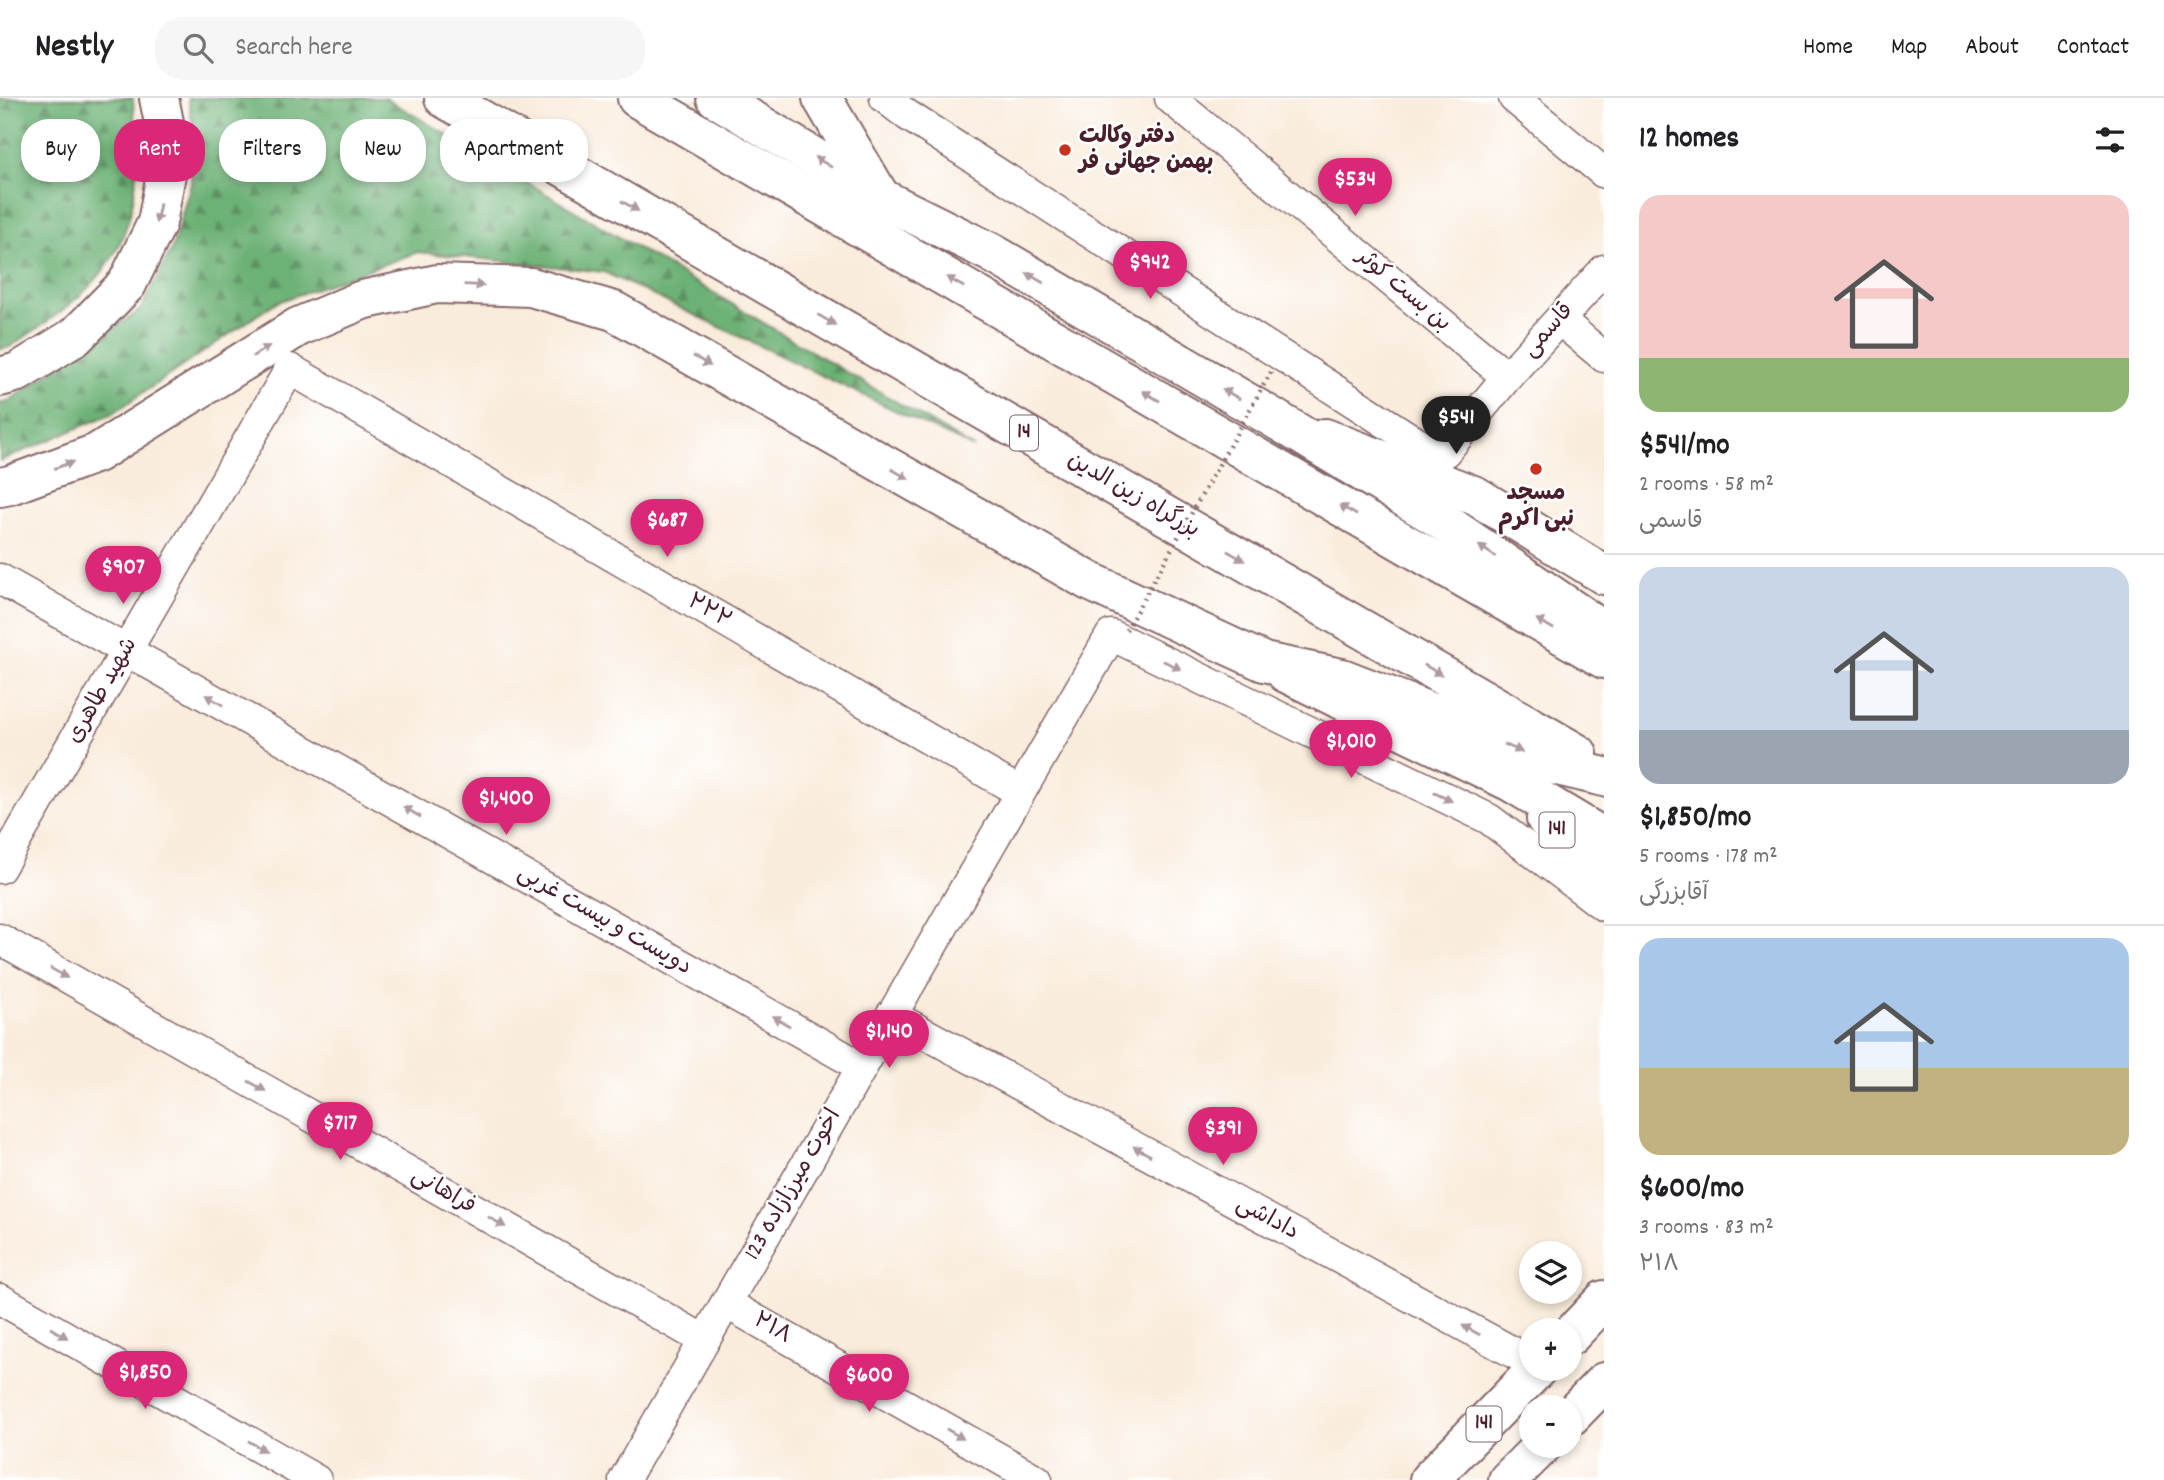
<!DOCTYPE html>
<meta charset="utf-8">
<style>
body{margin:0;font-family:Dekko,"Playpen Sans Arabic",sans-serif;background:#f6f6f6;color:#202124;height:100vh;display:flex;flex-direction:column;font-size:26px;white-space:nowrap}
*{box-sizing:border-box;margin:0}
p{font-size:23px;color:#757577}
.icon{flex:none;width:38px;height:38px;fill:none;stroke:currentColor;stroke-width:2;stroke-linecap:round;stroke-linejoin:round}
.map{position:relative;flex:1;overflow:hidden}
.side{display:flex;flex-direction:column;background:#fff;width:560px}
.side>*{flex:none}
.hud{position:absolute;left:21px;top:21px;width:665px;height:63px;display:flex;gap:14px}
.buttons{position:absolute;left:1519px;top:1143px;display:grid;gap:14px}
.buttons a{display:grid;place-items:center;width:63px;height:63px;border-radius:50%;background:#fff;box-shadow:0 4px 10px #0003;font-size:35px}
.price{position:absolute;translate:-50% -60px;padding:0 16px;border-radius:24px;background:#db2777;color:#fff;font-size:23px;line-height:46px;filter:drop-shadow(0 2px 4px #0008)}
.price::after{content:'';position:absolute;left:50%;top:42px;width:21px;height:16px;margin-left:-10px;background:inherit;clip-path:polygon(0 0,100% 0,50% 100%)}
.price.active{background:#222;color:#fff}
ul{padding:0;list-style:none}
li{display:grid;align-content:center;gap:14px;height:371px;padding:0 35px}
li+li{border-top:2px solid #e0e0e0}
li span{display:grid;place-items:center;height:217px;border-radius:21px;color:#555}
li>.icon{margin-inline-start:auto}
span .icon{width:126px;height:126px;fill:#fffc;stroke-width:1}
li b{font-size:30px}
h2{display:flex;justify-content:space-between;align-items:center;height:84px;padding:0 35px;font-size:30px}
.chip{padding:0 24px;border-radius:28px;background:#fff;box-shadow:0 4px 10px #0003;font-size:24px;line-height:63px}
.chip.active{background:#db2777;color:#fff}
header{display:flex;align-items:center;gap:42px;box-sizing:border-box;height:98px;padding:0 35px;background:#fff;border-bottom:2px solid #e0e0e0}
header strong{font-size:33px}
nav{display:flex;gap:38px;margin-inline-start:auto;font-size:24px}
.search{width:490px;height:63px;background:#f6f6f6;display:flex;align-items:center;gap:18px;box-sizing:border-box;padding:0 24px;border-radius:28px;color:#757577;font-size:26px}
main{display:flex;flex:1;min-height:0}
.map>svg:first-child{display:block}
</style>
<header>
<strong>Nestly</strong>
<div class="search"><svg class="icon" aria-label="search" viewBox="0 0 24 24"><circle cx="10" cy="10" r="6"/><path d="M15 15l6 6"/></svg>Search here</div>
<nav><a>Home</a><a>Map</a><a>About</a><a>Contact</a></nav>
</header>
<main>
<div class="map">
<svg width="1604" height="1382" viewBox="0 0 1604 1382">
<defs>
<pattern id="forest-firs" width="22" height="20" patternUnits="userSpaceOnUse" patternTransform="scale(1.75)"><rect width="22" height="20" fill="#6cb175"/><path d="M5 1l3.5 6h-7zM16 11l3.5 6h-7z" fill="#5b8f60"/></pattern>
</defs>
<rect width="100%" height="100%" fill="#fff"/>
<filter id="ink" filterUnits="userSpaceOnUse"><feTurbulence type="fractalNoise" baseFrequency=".0143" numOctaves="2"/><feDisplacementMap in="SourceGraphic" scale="14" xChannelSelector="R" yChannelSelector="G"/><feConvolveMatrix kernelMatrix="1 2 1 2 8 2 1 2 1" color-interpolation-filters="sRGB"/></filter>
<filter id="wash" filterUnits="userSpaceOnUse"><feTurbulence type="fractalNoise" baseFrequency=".00686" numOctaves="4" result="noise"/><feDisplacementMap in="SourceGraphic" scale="28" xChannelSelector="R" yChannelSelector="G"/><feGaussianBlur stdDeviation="1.57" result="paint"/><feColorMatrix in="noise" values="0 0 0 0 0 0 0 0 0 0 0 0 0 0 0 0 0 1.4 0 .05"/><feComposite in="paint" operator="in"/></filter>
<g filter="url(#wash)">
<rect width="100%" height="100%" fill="#f9ecdc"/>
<g fill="url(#forest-firs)" stroke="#5b6850" stroke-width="2">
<path d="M0 0H133C134 26 139 55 136 81 128 171 79 203 10 249L0 251Z"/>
<polygon points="188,0 385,0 974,350 604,174 418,154 275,205 113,315 0,363 0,305 7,304 140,212 172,151 191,85 193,27"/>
</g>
</g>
<g filter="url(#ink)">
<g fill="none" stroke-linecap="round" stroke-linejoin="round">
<defs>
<g id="street">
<polyline points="885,0 907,17 1436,357 1445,354 1507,279 1604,172"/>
<polyline points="1170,0 1507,279"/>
<polyline points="1514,0 1604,75"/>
<polyline points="1560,222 1604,259"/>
<polyline points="0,481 862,969"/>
<polyline points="0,770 290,271 1020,694"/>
<polyline points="0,841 704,1242"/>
<polyline points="891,917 1531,1264"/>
<polyline points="0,1201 316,1382"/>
<polyline points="726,1205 1037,1382"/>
<polyline points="624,1382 1111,537 1489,721 1604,808"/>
</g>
<polyline id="secondary" points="1325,340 1476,398 1604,477"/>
<g id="primary">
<polyline points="1286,575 1511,684 1604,740"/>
<polyline points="1546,721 1604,781"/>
<polyline points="1570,1238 1604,1202"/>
<polyline points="1570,1319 1604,1284"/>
<polyline points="1429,1382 1538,1270"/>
<polyline points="1508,1382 1542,1348"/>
</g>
<g id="highway">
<polyline points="444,0 1578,656"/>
<polyline points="637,0 1604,561"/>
<polyline points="716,0 881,100 992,155 1270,318 1435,418 1604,533"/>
<polyline points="822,0 878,95"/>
<polyline points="0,279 18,274 76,238 127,186 157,125 170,54 159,0"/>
<polyline points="0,389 10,387 97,355 298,229 362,202 437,186 531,189 614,213 1089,483 1264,564 1342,580 1458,625 1549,666 1604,679"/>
</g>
</defs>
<use href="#street" stroke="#876769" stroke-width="33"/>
<use href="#secondary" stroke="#876769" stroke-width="42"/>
<use href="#primary" stroke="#876769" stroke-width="42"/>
<use href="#highway" stroke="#876769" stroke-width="42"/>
<use href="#street" stroke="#fff" stroke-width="30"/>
<use href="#secondary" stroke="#fff" stroke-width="38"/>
<use href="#primary" stroke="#fff" stroke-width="38"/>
<use href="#highway" stroke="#fff" stroke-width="38"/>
<polyline stroke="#876769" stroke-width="4.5" stroke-dasharray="2 5" stroke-linecap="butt" points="1126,532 1271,274"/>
</g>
<defs><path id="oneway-solid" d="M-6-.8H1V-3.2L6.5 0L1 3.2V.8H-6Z" transform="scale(1.75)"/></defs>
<g fill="#ae9aa0">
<use href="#oneway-solid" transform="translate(823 64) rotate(-149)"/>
<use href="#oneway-solid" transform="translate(630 108) rotate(30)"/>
<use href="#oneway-solid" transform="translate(158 115) rotate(102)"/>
<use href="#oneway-solid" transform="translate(1035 180) rotate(-150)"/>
<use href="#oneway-solid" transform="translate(955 184) rotate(-150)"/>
<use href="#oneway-solid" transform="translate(474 187) rotate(2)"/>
<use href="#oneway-solid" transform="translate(827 222) rotate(30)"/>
<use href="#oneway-solid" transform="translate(261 253) rotate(-32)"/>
<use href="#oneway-solid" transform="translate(702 263) rotate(30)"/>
<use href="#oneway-solid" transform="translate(1231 296) rotate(-150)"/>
<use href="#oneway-solid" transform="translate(1151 298) rotate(-150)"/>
<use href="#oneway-solid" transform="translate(64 367) rotate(-20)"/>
<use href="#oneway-solid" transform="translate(900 376) rotate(30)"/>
<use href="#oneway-solid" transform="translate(1348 412) rotate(-150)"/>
<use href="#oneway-solid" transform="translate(1487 453) rotate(-146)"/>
<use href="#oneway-solid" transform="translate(1236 458) rotate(30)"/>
<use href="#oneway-solid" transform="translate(1545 526) rotate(-150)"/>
<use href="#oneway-solid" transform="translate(1172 567) rotate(26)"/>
<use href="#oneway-solid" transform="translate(1433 572) rotate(30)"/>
<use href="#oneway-solid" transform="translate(214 602) rotate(-150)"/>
<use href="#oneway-solid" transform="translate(1513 650) rotate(24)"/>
<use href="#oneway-solid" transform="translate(1443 699) rotate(26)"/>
<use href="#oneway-solid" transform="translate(412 714) rotate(-150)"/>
<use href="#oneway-solid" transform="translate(59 875) rotate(30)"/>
<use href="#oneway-solid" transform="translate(781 923) rotate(-150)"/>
<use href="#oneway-solid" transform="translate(257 988) rotate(30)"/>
<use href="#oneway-solid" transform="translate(1142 1053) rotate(-152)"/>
<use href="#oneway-solid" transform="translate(497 1124) rotate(30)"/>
<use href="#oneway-solid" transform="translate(1471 1232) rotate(-152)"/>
<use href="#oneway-solid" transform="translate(59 1235) rotate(30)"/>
<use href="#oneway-solid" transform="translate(955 1336) rotate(30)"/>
<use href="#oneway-solid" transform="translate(257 1348) rotate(30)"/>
</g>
</g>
<g fill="#c8321e" stroke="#fff" stroke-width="2.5">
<circle cx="1065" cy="52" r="7"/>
<circle cx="1536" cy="371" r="7"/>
</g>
<g text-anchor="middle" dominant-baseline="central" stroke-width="5" stroke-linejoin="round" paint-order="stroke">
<g fill="#fff" stroke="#80626b" stroke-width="2">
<rect x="1010" y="317.5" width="28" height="35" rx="5"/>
<rect x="1539.5" y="714.5" width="35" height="35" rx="5"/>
<rect x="1466.5" y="1308.5" width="35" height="35" rx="5"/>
</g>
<g font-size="21" font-weight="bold" fill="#4a1f2b">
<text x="1024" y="335">14</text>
<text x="1557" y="732">141</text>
<text x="1484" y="1326">141</text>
</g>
<g font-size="23" font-weight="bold" fill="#4a1f2b" stroke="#fff" text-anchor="start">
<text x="1079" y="39">دفتر وکالت<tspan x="1079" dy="26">بهمن جهانی فر</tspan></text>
<text x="1536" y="396" text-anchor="middle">مسجد<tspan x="1536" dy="26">نبی اکرم</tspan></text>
</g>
<g font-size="23" fill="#4a1f2b" stroke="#fff">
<text transform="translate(1403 193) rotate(40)">بن بست کوثر</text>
<text transform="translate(1549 233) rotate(-48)">قاسمی</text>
<text transform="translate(1133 398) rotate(30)">بزرگراه زین الدین</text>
<text transform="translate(709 514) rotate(30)">۲۲۲</text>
<text transform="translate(103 593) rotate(-60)">شهید طاهری</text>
<text transform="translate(604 823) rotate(30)">دویست و بیست غربی</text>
<text transform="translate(794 1087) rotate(-60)">اخوت میرزازاده 123</text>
<text transform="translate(443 1094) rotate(30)">فراهانی</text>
<text transform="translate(1267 1121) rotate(28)">داداشی</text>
<text transform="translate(772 1231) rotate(30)">۲۱۸</text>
</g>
</g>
</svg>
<div class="buttons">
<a><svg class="icon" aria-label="layers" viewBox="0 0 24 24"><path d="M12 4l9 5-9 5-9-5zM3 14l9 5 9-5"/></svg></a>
<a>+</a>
<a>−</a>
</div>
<b class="price" style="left:1355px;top:120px">$534</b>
<b class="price" style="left:1150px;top:203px">$942</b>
<b class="price active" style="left:1456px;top:358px">$541</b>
<b class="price" style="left:667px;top:461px">$687</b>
<b class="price" style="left:123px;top:508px">$907</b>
<b class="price" style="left:1351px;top:682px">$1,010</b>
<b class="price" style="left:506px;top:739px">$1,400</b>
<b class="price" style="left:889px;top:972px">$1,140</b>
<b class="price" style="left:340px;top:1064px">$717</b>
<b class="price" style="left:1223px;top:1069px">$391</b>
<b class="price" style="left:145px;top:1313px">$1,850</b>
<b class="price" style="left:869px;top:1316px">$600</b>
<div class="hud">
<a class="chip">Buy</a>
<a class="chip active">Rent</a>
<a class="chip">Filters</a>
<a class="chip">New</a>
<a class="chip">Apartment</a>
</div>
</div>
<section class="side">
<h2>12 homes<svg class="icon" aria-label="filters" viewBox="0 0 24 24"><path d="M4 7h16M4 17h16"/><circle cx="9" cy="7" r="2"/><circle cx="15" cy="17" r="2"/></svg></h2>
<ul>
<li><span style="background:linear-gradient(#f6c9c9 75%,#8fb573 0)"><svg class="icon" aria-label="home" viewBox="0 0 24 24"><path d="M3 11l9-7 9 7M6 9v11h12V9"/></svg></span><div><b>$541/mo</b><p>2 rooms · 58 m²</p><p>قاسمی</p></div></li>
<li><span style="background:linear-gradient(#c9d6e8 75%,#9aa5b1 0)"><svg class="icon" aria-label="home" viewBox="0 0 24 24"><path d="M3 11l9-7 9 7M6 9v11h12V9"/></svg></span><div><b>$1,850/mo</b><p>5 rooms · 178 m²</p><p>آقابزرگی</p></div></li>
<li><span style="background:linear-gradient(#a9c7e8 60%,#c2b280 0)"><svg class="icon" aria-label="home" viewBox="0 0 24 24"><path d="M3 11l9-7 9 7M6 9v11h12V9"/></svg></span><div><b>$600/mo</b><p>3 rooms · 83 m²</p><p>۲۱۸</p></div></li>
</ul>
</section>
</main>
